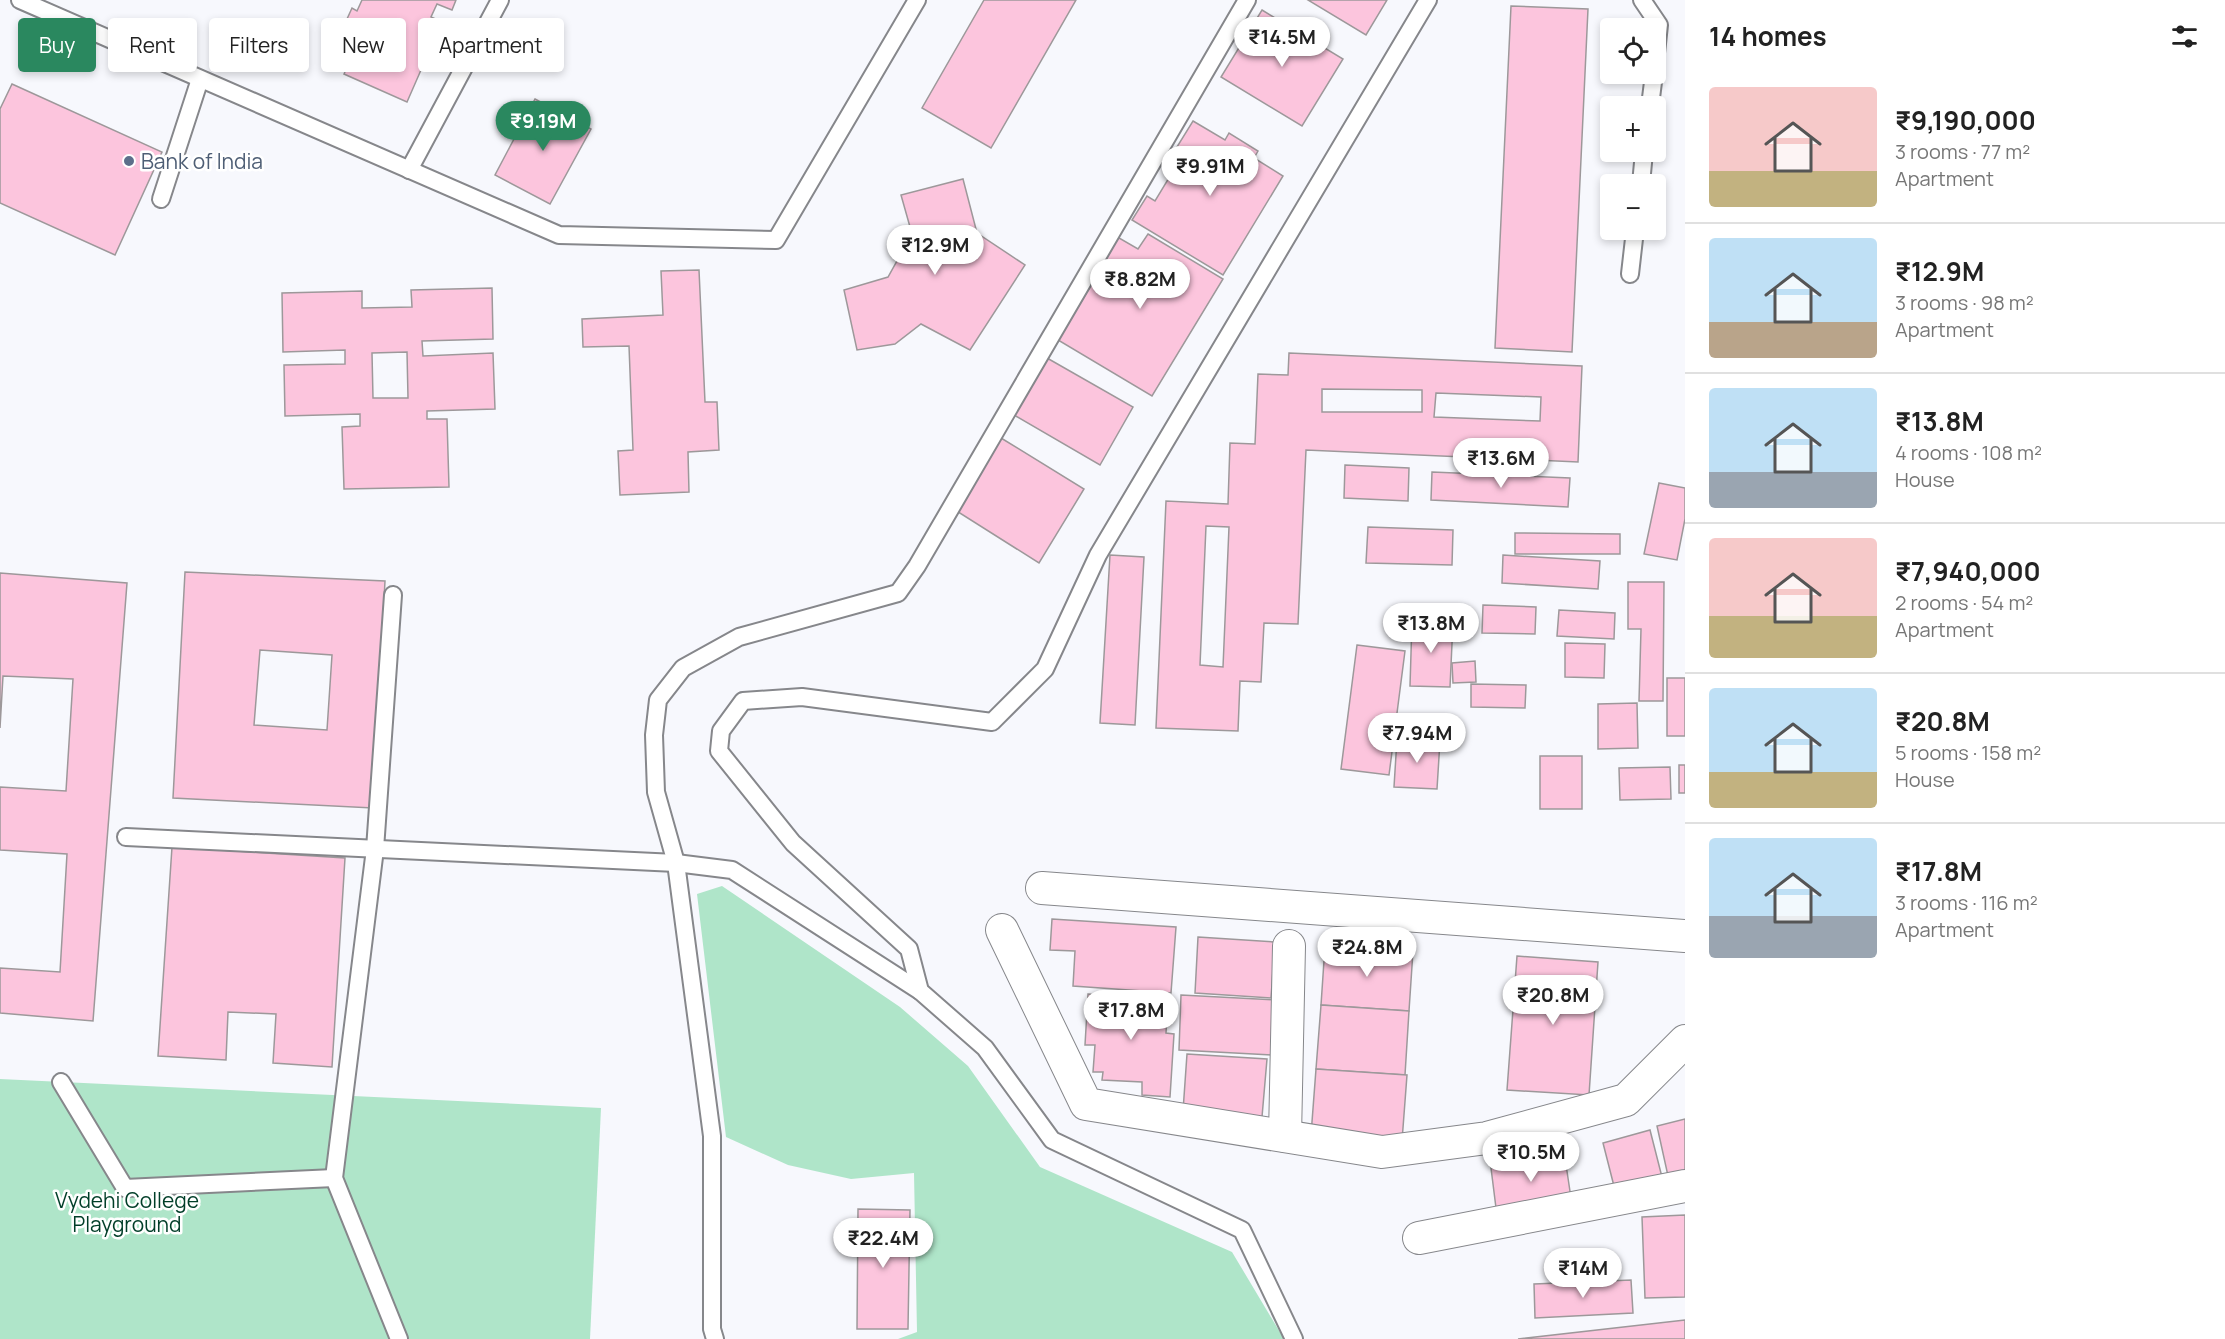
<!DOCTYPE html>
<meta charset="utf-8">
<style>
body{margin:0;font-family:Manrope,sans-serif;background:#f2f2f2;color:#222;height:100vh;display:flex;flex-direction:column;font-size:22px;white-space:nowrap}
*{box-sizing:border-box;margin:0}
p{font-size:20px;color:#767676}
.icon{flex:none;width:33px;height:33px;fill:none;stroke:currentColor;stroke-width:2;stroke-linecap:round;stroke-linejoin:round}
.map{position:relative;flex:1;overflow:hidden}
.side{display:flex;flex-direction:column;background:#fff;width:540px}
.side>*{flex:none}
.guide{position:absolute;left:18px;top:18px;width:570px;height:54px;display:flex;gap:12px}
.tools{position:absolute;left:1600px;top:18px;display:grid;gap:12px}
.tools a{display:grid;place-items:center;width:66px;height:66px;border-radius:6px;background:#fff;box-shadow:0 3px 9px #0003;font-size:30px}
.price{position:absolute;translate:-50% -51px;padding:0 14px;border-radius:21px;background:#fff;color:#222;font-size:20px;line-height:39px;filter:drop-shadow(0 2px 3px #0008)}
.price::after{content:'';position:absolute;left:50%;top:36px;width:18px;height:14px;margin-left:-9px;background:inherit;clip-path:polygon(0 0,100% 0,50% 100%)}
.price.active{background:#2a885f;color:#fff}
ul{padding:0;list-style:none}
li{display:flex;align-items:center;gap:18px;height:150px;padding:0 24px}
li+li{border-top:2px solid #e0e0e0}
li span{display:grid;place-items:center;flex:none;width:168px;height:120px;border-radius:6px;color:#555}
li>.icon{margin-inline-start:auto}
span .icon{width:72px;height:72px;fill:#fffc;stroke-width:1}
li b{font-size:26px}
h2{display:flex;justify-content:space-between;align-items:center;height:72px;padding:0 24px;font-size:26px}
.tag{padding:0 21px;border-radius:6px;background:#fff;box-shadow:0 3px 9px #0003;font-size:21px;line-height:54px}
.tag.active{background:#2a885f;color:#fff}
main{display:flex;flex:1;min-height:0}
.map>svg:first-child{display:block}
</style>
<main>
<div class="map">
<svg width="1685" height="1339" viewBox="0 0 1685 1339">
<rect width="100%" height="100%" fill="#f7f8fd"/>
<g fill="#afe5c9">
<polygon points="722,886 900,1007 968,1066 1040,1167 1232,1252 1284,1339 898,1339 917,1332 914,1173 851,1179 788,1165 726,1137 697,894"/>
<polygon points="0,1079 601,1108 590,1339 0,1339"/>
</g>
<g fill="#fcc5dd" stroke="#9d989a" stroke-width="1.5" fill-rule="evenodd">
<polygon points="362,0 456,0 452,10 437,4 431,17 442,22 407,102 344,74 349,63 335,57 341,43 337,41 352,8 357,11"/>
<polygon points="984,0 1076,0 991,148 922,108"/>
<polygon points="1308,0 1387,0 1366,35"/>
<polygon points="1511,6 1588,9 1572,352 1495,348"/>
<polygon points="1262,10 1343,59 1302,126 1221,77"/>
<polygon points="12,84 162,152 115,255 0,203 0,109"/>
<polygon points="535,99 591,129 550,204 495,175"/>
<polygon points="1193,121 1225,140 1229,133 1258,151 1254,158 1283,176 1223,275 1132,220 1147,196 1155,201 1175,168 1167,163"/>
<polygon points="963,179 977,233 1025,265 970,350 921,324 895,344 857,350 844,290 888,277 912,234 901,195"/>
<polygon points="1148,234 1223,279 1152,396 1058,340 1090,287 1084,284 1114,235 1138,249"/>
<polygon points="699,270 705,402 717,402 719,450 688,452 689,492 620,495 618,451 633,450 629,346 583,347 582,319 663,315 661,271"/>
<path d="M492 288 493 339 422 341 423 356 493 353 495 409 427 411V419H447L449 487 344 489 342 427 360 426V414L285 416 284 365 345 364V350L283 352 282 293 362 291V308L412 307 411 290ZM407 352 408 398H373L372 353Z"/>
<path d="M1289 353 1582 366 1578 462 1306 450 1298 624 1264 623 1261 682 1240 681 1238 731 1156 728 1166 501 1228 504 1230 443 1255 444 1258 374 1288 375ZM1322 389 1422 390V412H1322ZM1436 393 1541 397 1540 421 1434 417ZM1206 526 1229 527 1223 667 1200 665Z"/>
<polygon points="1047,358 1133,407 1100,465 1014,415"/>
<polygon points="1001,438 1084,489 1039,563 955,510"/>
<polygon points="1345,465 1409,468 1408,501 1344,498"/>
<polygon points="1432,472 1570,478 1568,507 1431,500"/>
<polygon points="1659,483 1685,488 1685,519 1677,560 1644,554"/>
<polygon points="1368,527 1453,530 1452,565 1366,563"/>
<polygon points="1515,533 1620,534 1620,554 1515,554"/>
<polygon points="1110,555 1144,557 1135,725 1100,723"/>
<polygon points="1503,555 1600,561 1598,589 1502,583"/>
<path d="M185 572 385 581 373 808 173 798ZM260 650 332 655 327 730 254 725Z"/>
<polygon points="0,573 127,583 93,1021 0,1013 0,968 60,972 67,854 0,850 0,787 66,791 73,679 3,676 0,728"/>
<polygon points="1628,582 1664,582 1663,701 1639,701 1641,629 1628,629"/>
<polygon points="1483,605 1536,607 1535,634 1482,633"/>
<polygon points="1559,610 1615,613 1614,639 1557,636"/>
<polygon points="1412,621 1453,622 1450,687 1410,686"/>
<polygon points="1565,643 1605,644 1604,678 1565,677"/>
<polygon points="1357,645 1405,651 1389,775 1341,769"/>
<polygon points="1475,661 1476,682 1453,683 1452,663"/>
<rect x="1667" y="678" width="18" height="58"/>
<polygon points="1471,684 1526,685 1525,708 1471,707"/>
<polygon points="1637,703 1638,748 1598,749 1598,704"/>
<polygon points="1397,739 1440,741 1437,789 1394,787"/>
<rect x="1540" y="756" width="42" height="53"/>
<rect x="1679" y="765" width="6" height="28"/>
<polygon points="1670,767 1671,799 1620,800 1619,768"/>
<polygon points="172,847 345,858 332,1067 273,1063 276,1014 228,1012 226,1060 158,1056"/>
<polygon points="1052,919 1176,927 1171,993 1073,986 1075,951 1050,950"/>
<polygon points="1198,937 1275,942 1271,998 1195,993"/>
<polygon points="1325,946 1413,951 1409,1011 1321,1005"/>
<polygon points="1517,956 1598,962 1589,1095 1507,1090"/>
<polygon points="1088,994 1168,998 1166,1033 1174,1034 1170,1097 1142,1095 1142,1082 1102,1080 1103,1072 1093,1072 1095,1045 1085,1045"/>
<polygon points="1181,995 1276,1000 1273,1055 1179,1050"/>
<polygon points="1321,1005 1409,1011 1405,1075 1316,1069"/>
<polygon points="1187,1054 1267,1059 1262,1117 1183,1111"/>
<polygon points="1316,1069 1407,1075 1402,1141 1311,1135"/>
<polygon points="1685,1119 1685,1173 1668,1176 1657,1126"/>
<polygon points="1650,1130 1663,1181 1616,1194 1603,1143"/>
<polygon points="1565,1158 1571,1198 1496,1208 1491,1168"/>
<polygon points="858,1209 910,1210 908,1329 857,1329"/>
<polygon points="1685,1215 1685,1297 1645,1298 1642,1217"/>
<polygon points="1631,1280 1633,1313 1535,1318 1534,1284"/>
<polygon points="1685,1320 1685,1339 1518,1339"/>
</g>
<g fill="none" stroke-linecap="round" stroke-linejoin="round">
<defs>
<g id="lane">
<polyline points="20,0 559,235 776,240 917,0"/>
<polyline points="1642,0 1659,25 1656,53"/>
<polyline points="1650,106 1654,74"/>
<polyline points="409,170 500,0"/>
<polyline points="1641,184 1644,152"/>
<polyline points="161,199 200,79"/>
<polyline points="1630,274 1635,230"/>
<polyline points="393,595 375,849 334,1178 399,1339"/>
<polyline points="126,837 676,863 732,870 920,991"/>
<polyline points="61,1082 125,1188 334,1178"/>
<polyline points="715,1339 712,1329 712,1136 676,863 656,792 654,735 658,700 683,668 739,637 898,593 917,566 1247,0"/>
<polyline points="1294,1339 1242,1230 1052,1140 985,1048 920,991 909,949 793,843 719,751 721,731 743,701 802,697 992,722 1045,669 1098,555 1428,0"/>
</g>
<g id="street">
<polyline points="1042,888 1685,936"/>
<polyline points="1002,930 1086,1104 1382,1152 1487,1138 1626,1100 1685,1041"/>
<polyline points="1285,1136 1289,946"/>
<polyline points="1419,1238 1685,1186"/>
</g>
</defs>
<use href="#lane" stroke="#86878b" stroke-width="20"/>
<use href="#street" stroke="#86878b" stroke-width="34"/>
<use href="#lane" stroke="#fff" stroke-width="16"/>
<use href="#street" stroke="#fff" stroke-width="32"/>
</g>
<circle fill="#5c6f8a" stroke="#fff" stroke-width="2" cx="129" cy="161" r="6"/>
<g text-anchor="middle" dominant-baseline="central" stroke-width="5" stroke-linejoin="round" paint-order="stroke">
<g font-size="21" fill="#4e5e75" stroke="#fff" text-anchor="start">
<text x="141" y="161">Bank of India</text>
</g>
<g font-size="21" fill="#003e28" stroke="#fff">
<text x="127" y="1200">Vydehi College<tspan x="127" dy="24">Playground</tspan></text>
</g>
</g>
</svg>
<div class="tools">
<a><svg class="icon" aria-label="locate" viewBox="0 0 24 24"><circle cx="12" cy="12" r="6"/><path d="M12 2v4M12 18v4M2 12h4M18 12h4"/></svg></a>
<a>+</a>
<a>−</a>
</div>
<b class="price" style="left:1282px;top:68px">₹14.5M</b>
<b class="price active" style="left:543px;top:152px">₹9.19M</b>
<b class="price" style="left:1210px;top:197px">₹9.91M</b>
<b class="price" style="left:935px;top:276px">₹12.9M</b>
<b class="price" style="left:1140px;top:310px">₹8.82M</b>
<b class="price" style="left:1501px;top:489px">₹13.6M</b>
<b class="price" style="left:1431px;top:654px">₹13.8M</b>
<b class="price" style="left:1417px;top:764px">₹7.94M</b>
<b class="price" style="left:1367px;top:978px">₹24.8M</b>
<b class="price" style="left:1553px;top:1026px">₹20.8M</b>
<b class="price" style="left:1131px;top:1041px">₹17.8M</b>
<b class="price" style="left:1531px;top:1183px">₹10.5M</b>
<b class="price" style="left:883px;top:1269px">₹22.4M</b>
<b class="price" style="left:1583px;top:1299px">₹14M</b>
<div class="guide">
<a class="tag active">Buy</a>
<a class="tag">Rent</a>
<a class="tag">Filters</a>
<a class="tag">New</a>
<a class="tag">Apartment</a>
</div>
</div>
<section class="side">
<h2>14 homes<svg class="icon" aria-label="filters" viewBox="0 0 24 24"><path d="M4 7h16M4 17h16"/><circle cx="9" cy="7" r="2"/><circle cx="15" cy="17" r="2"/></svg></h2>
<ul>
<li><span style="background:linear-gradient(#f6c9c9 70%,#c2b280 0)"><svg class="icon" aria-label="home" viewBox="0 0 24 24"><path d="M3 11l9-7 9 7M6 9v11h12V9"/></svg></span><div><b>₹9,190,000</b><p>3 rooms · 77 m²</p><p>Apartment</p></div></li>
<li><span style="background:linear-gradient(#bfe0f5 70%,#b9a48a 0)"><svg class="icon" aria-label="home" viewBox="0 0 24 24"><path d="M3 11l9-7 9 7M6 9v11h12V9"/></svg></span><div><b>₹12.9M</b><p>3 rooms · 98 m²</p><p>Apartment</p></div></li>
<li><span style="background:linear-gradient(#bfe0f5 70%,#9aa5b1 0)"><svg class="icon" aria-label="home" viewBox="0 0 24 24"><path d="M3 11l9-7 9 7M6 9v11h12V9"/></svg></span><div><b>₹13.8M</b><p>4 rooms · 108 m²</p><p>House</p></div></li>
<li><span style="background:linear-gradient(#f6c9c9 65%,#c2b280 0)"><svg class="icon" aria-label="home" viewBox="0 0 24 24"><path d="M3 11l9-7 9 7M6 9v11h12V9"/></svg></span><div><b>₹7,940,000</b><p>2 rooms · 54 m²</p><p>Apartment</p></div></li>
<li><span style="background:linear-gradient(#bfe0f5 70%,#c2b280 0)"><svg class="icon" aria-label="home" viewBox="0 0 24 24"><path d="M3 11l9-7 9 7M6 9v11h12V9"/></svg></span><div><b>₹20.8M</b><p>5 rooms · 158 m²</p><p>House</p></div></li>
<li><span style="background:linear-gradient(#bfe0f5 65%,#9aa5b1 0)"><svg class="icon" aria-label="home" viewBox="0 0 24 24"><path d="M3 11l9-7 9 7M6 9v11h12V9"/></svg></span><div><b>₹17.8M</b><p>3 rooms · 116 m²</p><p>Apartment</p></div></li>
</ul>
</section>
</main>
